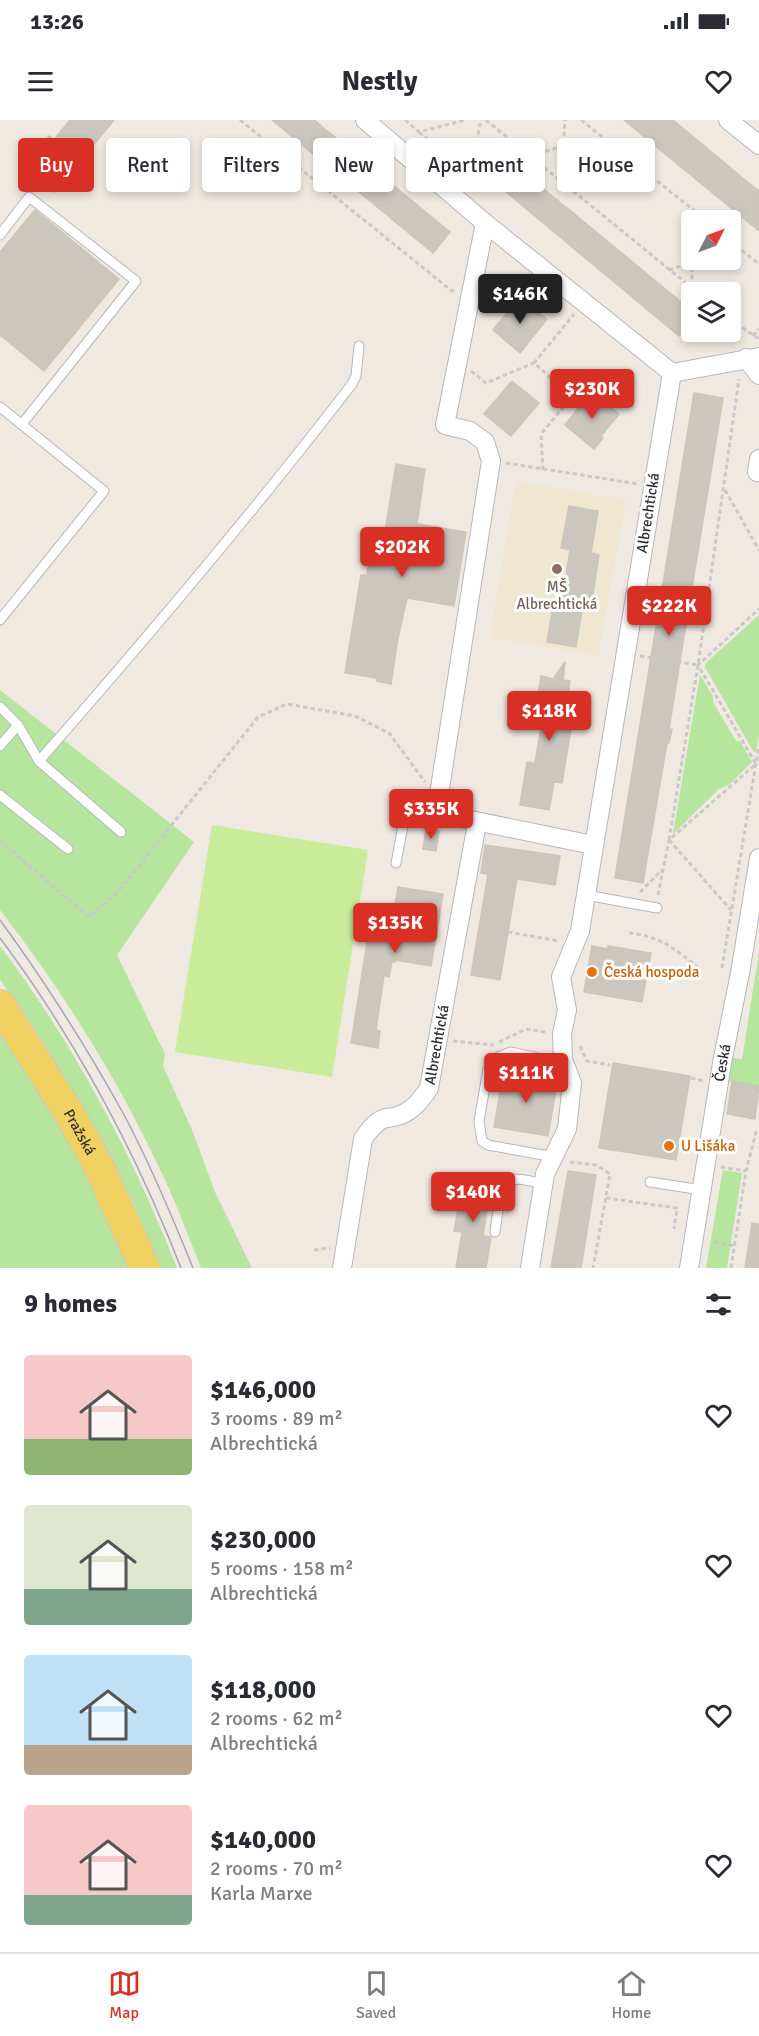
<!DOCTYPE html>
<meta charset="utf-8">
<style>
body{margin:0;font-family:Signika,sans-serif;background:#f7f7f7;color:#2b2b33;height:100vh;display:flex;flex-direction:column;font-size:22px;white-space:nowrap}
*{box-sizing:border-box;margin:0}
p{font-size:20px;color:#7c7c81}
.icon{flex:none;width:33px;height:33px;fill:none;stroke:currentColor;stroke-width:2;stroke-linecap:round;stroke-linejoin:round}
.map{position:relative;height:1148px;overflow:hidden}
.panel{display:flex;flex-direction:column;background:#fff;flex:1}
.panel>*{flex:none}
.top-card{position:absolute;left:18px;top:18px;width:723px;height:54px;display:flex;gap:12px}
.needle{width:39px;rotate:48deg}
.buttons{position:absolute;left:681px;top:90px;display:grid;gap:12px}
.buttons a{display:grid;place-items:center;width:60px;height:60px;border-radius:6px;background:#fff;box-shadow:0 3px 9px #0003;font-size:30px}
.price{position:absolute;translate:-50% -51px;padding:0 14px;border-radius:6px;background:#d93025;color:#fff;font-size:20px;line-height:39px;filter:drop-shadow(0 2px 3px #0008)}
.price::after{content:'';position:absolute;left:50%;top:36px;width:18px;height:14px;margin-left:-9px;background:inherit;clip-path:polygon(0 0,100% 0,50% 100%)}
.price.on{background:#222;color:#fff}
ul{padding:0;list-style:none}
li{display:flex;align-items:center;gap:18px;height:150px;padding:0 24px}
li span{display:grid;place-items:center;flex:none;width:168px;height:120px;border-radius:6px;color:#555}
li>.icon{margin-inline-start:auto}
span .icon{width:72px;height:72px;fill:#fffc;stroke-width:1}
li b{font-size:26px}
h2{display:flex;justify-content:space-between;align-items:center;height:72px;padding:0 24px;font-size:26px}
.pill{padding:0 21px;border-radius:6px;background:#fff;box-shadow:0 3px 9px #0003;font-size:21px;line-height:54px}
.pill.on{background:#d93025;color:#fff}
.status{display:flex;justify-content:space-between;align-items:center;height:42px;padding:0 30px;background:#fff;direction:ltr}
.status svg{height:16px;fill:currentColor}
header{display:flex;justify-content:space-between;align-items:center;height:78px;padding:0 24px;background:#fff;font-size:27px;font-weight:700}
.tab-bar{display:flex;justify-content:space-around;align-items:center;height:84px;border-top:2px solid #e1e1e2;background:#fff;font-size:16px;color:#7c7c81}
.tab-bar a{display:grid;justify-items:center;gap:3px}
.tab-bar .on{color:#d93025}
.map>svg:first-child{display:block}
</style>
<div class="status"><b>13:26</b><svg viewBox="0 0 49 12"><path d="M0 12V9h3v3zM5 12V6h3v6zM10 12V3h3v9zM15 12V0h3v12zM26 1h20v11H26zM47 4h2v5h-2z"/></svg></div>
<header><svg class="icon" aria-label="menu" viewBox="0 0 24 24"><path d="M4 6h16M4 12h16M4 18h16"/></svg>Nestly<svg class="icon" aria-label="heart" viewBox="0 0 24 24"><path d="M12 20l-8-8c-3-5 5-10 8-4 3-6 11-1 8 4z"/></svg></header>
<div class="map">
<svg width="759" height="1148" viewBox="0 0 759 1148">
<rect width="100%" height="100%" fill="#efe9e1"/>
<polygon fill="#f0e6d1" points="516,361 626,380 598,536 490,518"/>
<g fill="#b6e59e">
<polygon points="759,495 759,614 756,632 753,631 705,547 706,543"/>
<polygon points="700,555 713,576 713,582 736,621 740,621 752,642 729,665 719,669 673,714"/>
<path d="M0 570 194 722 117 835 165 934 163 946 192 1010 215 1072 252 1148H201C192 1125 183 1102 174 1080 129 977 69 879 0 790Z"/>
<path d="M0 826C74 924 132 1034 177 1148H161L134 1084 84 989 32 905 0 860Z"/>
<polygon points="759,833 759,966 728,961 729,937 742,939"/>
<path d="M0 908C52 983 94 1066 133 1148H0Z"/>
<polygon points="723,1050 742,1053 727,1148 706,1148"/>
</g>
<polygon fill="#c9ec9a" points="212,705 368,730 332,957 175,932"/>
<g fill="#cbc7bf" stroke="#cbc5ba" stroke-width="1.5">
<polygon points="70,0 114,0 55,72 41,68 26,53 35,43 30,38 49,16 54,20"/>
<polygon points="272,0 314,0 450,112 433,133"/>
<polygon points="624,0 673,0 750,64 759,71 759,111"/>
<polygon points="499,32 692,191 692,201 679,216 482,52"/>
<polygon points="35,90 119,159 44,251 0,215 0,132"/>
<polygon points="520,177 547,199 520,233 493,210"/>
<polygon points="512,261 539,283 511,316 484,294"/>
<polygon points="592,271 619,294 601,316 603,318 594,329 565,305"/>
<polygon points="694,273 723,278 669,609 672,609 669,623 667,623 643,763 615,758"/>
<polygon points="396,344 425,349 417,404 466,412 454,486 407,478 398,518 391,564 377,561 376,558 345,553 361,455 367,455 369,440 380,442"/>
<polygon points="569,386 598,391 591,433 599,435 591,486 583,484 576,527 547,522 554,480 562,480 570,430 561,428"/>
<polygon points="565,542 563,560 570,561 566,589 574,591 562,663 554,662 549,690 520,685 527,642 535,643 542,601 534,599 541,556 553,559"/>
<polygon points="426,709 439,711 436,731 423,729"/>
<polygon points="485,725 560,736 555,765 517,759 500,860 471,855 488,754 481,753"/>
<polygon points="398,767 443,774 431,846 395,840 395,842 392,841 389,857 384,855 376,910 380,911 378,928 351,923 370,804 391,808"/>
<polygon points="592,826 608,829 608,826 651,833 642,882 584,872"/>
<polygon points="613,943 690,956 676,1040 599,1028"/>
<polygon points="503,954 536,959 537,955 558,958 548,1016 494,1007"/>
<polygon points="732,961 759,966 755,999 727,994"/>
<polygon points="568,1051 596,1055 581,1148 551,1148"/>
<polygon points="464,1055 492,1059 483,1116 491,1117 486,1148 456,1148 462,1112 454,1111"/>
<polygon points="752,1103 759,1104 759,1148 745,1148"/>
</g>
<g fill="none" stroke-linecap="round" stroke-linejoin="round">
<defs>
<g id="service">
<polyline points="0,115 29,77 136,161 22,304"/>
<polyline points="0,287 104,371 0,500"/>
<polyline points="0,587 18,605 39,641 121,712"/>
<polyline points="0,626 18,605"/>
<path d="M39 641C147 518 252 394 352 264L356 256 359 226"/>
<polyline points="0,675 68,729"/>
<polyline points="396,743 404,700 410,694 446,695"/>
<polyline points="586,775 657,788"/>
<polyline points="547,940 511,932 498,937 488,949 479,1001 482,1021 488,1025 554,1037"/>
<polyline points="650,1062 702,1070"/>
<path d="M495 1112C498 1092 498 1074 514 1059 525 1059 533 1061 544 1065"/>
</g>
<g id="minor">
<polyline points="365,0 485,103 672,253 580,811 561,857 567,890 562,914 563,940 572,963 567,1009 545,1054 530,1148"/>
<polyline points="728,0 759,25"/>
<polyline points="485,103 445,305 470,311 485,322 491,341 438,681 446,695 593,725"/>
<polyline points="746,238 759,255"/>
<polyline points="672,253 759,237"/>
<polyline points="757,352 759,339"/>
<path id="s1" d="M342 1148 363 1019C368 1012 374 1003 383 999 388 997 393 998 397 996 412 992 421 980 429 968L477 703"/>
<path id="s2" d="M689 1148 722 943 740 853 759 738"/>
</g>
<g id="primary">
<path id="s3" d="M0 885 68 991 99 1047 145 1148"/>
</g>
</defs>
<use href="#service" stroke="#b4b7c1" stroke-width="11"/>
<use href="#minor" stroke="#b4b7c1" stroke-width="20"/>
<use href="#primary" stroke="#c9c9c9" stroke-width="32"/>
<g stroke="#c9c9c9" stroke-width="3" stroke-dasharray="4.5 3" stroke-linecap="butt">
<polyline points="240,0 452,171 455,170"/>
<polyline points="405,0 419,12 465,0"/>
<polyline points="486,0 697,172"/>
<polyline points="581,0 706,100"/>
<polyline points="419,12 469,55"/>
<polyline points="531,36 563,26"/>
<polyline points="561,61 565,0"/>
<polyline points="467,66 481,0"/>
<polyline points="730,121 759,144"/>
<polyline points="669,150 692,142"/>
<polyline points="692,167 692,142 694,140"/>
<polyline points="730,199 759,219"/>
<polyline points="753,216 759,209"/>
<polyline points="471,251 486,263 534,243"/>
<polyline points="506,343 638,364"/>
<polyline points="543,350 541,314 572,277 534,243 574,194"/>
<polyline points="725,370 759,430"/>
<polyline points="640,536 698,545"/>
<polyline points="669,720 698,545 739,259"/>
<polyline points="669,720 731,790"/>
<polyline points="0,721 89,797 118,772 258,597 287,584 355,596 389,613 425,662"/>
<polyline points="640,772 662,750"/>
<polyline points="658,775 669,720 756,644 698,545 759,489"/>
<polyline points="508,812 559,821"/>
<path d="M629 813C661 816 676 830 699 848"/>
<polyline points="722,848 759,625"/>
<polyline points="453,921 494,925"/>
<polyline points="499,922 526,909 546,912"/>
<polyline points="580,926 587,941 610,945"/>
<polyline points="691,958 703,961"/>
<polyline points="570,1042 596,1045 610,1054 593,1148"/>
<polyline points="721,1047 746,1051"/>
<polyline points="606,1078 677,1088 674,1109"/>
<polyline points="714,1122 735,1126"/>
<polyline points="314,1130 330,1128"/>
<polyline points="731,1148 746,1051 756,1012 759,1009"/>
</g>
<use href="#service" stroke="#fff" stroke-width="9"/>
<use href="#minor" stroke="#fff" stroke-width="18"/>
<use href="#primary" stroke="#f2d163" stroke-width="30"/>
<g stroke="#a3a6b8" stroke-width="1.5">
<path d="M0 800C45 862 86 926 123 993 150 1043 172 1096 193 1148"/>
<path d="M0 818C76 920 135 1030 181 1148"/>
</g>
</g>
<circle fill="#8d6e63" stroke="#fff" stroke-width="2" cx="557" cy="449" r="6"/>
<g fill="#e8710a" stroke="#fff" stroke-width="2">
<circle cx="592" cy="852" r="6"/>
<circle cx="669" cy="1026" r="6"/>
</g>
<g text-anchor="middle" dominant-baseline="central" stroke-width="6" stroke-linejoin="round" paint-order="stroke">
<g font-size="15" fill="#2e2e2e" stroke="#fff">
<text transform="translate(648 393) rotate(-81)">Albrechtická</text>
<text stroke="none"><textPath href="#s1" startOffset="261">Albrechtická</textPath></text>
<text stroke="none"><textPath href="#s2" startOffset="208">Česká</textPath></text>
<text stroke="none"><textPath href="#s3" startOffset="150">Pražská</textPath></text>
</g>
<g font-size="15" fill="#785e54" stroke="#fff">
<text x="557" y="467">MŠ<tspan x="557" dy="17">Albrechtická</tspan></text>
</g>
<g font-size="15" fill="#c56008" stroke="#fff" text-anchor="start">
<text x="604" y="852">Česká hospoda</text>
<text x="681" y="1026">U Lišáka</text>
</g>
</g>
</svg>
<div class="buttons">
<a><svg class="needle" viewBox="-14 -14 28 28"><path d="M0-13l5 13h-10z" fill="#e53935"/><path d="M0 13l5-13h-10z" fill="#7c7c81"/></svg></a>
<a><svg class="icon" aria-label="layers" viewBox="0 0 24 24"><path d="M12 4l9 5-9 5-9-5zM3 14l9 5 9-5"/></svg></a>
</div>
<b class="price on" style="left:520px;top:205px">$146K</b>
<b class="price" style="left:592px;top:300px">$230K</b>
<b class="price" style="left:402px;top:458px">$202K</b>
<b class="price" style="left:669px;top:517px">$222K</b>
<b class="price" style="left:549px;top:622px">$118K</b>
<b class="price" style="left:431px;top:720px">$335K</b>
<b class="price" style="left:395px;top:834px">$135K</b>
<b class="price" style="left:526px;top:984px">$111K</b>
<b class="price" style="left:473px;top:1103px">$140K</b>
<div class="top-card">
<a class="pill on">Buy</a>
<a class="pill">Rent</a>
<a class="pill">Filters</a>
<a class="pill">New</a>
<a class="pill">Apartment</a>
<a class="pill">House</a>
</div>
</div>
<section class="panel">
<h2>9 homes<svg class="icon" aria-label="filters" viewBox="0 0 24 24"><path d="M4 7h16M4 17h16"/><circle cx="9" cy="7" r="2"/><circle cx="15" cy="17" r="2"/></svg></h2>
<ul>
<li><span style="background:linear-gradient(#f6c9c9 70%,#8fb573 0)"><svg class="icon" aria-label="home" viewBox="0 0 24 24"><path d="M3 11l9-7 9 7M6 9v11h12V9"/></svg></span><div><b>$146,000</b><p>3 rooms · 89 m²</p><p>Albrechtická</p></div><svg class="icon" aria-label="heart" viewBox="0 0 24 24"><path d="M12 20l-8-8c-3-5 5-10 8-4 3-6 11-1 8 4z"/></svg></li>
<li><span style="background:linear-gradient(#dfe7d0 70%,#7fa58c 0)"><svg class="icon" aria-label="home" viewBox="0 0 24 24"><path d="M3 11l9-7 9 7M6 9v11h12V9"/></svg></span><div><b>$230,000</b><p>5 rooms · 158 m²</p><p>Albrechtická</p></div><svg class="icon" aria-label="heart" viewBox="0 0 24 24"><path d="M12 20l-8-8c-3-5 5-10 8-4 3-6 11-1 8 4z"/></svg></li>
<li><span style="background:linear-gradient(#bfe0f5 75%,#b9a48a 0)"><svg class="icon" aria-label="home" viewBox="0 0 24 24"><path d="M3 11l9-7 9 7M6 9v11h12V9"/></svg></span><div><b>$118,000</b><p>2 rooms · 62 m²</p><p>Albrechtická</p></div><svg class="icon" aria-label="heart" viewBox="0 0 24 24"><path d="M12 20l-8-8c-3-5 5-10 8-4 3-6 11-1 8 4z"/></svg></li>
<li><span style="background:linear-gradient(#f6c9c9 75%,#7fa58c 0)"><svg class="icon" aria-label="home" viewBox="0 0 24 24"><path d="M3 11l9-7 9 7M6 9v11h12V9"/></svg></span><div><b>$140,000</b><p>2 rooms · 70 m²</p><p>Karla Marxe</p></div><svg class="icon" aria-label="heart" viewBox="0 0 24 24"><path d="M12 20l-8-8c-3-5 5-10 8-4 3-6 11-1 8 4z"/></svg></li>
</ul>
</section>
<nav class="tab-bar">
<a class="on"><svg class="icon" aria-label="map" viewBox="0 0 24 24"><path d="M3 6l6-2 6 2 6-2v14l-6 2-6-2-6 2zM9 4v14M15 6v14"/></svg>Map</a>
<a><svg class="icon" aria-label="saved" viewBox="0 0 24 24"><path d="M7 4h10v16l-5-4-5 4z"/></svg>Saved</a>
<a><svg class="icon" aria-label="home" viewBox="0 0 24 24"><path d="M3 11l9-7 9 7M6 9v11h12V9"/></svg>Home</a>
</nav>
